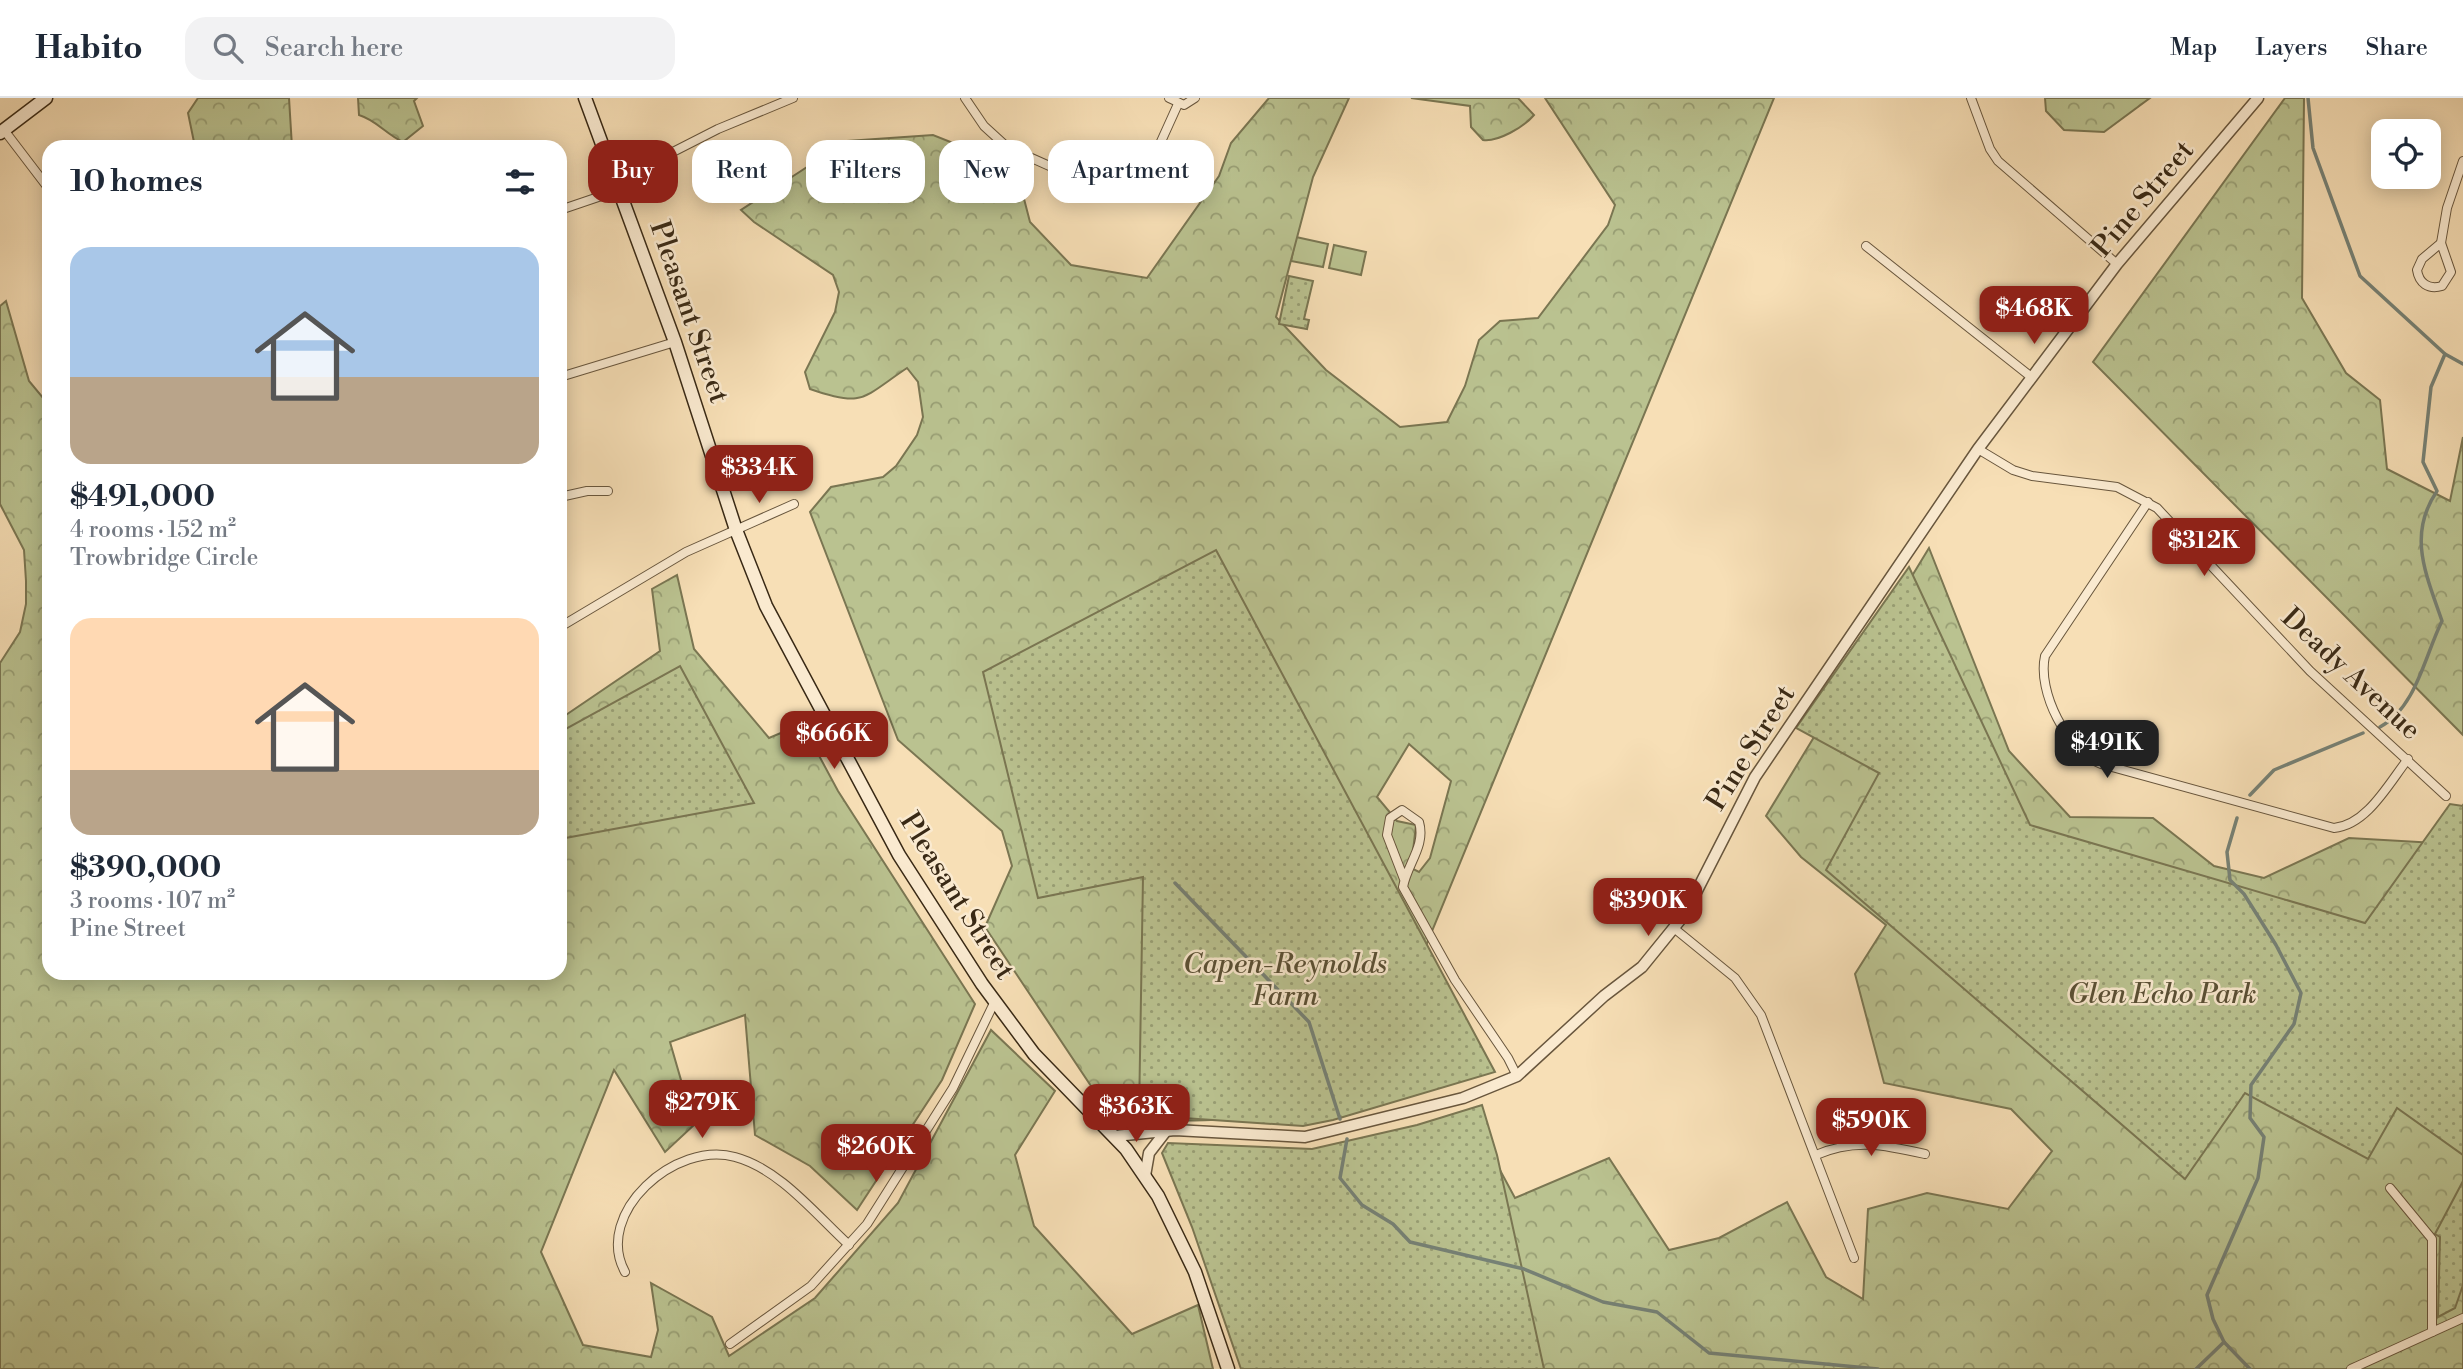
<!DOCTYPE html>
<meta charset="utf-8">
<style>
body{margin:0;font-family:"Libre Bodoni",serif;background:#f2f2f3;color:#1f2937;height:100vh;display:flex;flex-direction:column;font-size:26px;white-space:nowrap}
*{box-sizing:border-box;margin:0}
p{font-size:23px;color:#747a83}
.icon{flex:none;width:38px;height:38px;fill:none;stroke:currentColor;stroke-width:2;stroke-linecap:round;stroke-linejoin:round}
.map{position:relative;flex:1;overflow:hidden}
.panel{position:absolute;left:42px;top:42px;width:525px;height:840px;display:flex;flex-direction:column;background:#fff;border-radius:21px;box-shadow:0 4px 18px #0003}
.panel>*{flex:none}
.banner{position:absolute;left:588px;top:42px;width:665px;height:63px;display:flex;gap:14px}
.fabs{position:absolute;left:2371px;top:21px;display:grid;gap:14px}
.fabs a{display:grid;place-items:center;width:70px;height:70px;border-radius:14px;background:#fff;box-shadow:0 4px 18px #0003;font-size:35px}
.price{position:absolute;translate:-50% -60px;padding:0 16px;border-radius:14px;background:#8f2418;color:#fff;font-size:23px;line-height:46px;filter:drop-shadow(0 2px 4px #0008)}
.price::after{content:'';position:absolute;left:50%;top:42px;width:21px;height:16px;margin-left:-10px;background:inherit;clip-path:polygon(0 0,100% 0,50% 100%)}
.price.selected{background:#222;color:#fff}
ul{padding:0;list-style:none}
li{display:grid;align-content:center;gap:14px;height:371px;padding:0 28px}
li span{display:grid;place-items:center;height:217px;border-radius:21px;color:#555}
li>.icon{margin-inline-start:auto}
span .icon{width:126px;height:126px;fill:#fffc;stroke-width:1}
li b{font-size:30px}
h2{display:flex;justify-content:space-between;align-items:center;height:84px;padding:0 28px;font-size:30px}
.pill{padding:0 24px;border-radius:21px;background:#fff;box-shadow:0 4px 18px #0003;font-size:24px;line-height:63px}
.pill.selected{background:#8f2418;color:#fff}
header{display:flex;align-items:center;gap:42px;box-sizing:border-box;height:98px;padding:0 35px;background:#fff;border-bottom:2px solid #e0e1e3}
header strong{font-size:33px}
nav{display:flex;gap:38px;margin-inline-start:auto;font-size:24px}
.search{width:490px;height:63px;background:#f2f2f3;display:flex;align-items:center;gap:18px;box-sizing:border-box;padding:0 24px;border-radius:21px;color:#747a83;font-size:26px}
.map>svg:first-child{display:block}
</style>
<header>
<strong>Habito</strong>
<div class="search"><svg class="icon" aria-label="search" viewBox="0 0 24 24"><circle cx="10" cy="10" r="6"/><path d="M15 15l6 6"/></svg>Search here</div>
<nav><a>Map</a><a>Layers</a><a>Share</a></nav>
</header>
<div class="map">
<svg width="2463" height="1271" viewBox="0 0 2463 1271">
<defs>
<pattern id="forest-crowns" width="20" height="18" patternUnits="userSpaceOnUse" patternTransform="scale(1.75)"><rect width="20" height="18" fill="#bac290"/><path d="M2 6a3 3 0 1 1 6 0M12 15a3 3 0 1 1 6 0" fill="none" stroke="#989e74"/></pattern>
<pattern id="park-dots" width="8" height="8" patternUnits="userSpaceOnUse" patternTransform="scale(1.75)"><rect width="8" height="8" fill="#bac290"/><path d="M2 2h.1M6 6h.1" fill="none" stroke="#989e74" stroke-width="1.8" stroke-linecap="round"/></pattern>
</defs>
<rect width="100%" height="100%" fill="#f7dfb6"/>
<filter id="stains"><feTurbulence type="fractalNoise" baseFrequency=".00286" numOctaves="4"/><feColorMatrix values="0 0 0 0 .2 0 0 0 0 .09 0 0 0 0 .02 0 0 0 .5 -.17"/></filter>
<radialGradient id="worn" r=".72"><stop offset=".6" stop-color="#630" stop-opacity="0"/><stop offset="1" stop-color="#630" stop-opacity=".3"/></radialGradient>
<g fill="#bac290" stroke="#7a7652" stroke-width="2">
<polygon points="1296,139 1328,146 1323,169 1291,163"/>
<polygon points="1334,147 1366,154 1361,177 1329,170"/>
</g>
<g fill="url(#forest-crowns)" stroke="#7a7652" stroke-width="2" fill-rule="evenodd">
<polygon points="198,0 289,0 292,49 190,49 194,44 188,15"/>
<path d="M358 0H417L414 3 423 28 403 44C386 36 376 22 359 17Z"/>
<path d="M1269 0H1349L1313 79 1276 219 1326 272 1400 329 1447 324 1465 288 1479 242 1500 223 1538 220 1608 127 1615 107 1545 0H1774L1359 1011C1304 1015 1151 1034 1107 1012L985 829 1012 768 1002 733 898 642 810 414 831 389 883 379 896 368 917 337 923 319 918 284 907 270C862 300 864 310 810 291L805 274 835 214 839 194 833 177 754 124 741 112 847 43 933 37 1016 70 1030 124 1071 167 1147 180 1219 78 1231 45ZM1409 646 1451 683 1430 760 1419 774 1411 770 1416 727 1397 723 1377 699Z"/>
<path d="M1411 0H1518L1534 17C1524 29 1498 44 1483 42L1471 29 1470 8Z"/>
<polygon points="2045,0 2150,0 2104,34 2064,32 2046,13"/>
<polygon points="2285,0 2304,0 2302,200 2346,275 2380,302 2387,371 2450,403 2463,339 2463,637 2093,264"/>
<polygon points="6,203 29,283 49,307 49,875 560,875 560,621 660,553 652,491 677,477 694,551 769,640 802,626 838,693 975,906 942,982 857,1112 810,1068 755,1037 745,917 670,944 694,1027 665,1054 614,972 541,1154 583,1247 651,1259 658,1232 651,1185 712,1219 729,1258 815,1200 898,1105 991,932 1055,993 1015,1057 1034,1128 1132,1236 1198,1207 1213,1271 0,1271 0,565 20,534 26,506 26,483 24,452 0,406 0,208"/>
<polygon points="1929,450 2009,653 2070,719 2153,720 2214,768 2264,780 2349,740 2436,745 2463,707 2463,1271 1349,1271 1479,1033 1515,1100 1609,1060 1669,1152 1719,1140 1787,1104 1826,1179 1863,1201 1868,1111 1927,1095 2008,1111 2052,1053 2011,1011 1884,985 1855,876 1886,827 1801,759 1766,718"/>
</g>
<g fill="url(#park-dots)" stroke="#7a7652" stroke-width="2">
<polygon points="1289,178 1313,183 1304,221 1309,222 1307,231 1279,226"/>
<polygon points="1216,452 1495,974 1333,1022 1303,1028 1139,1017 1143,779 1038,800 983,574"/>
<polygon points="1909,469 2030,727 2365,825 2450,706 2463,708 2463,1057 2397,1010 2368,1061 2245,995 2185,1081 1826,772 1879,675 1796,630"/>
<polygon points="680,568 754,705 560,741 560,634"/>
<polygon points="1482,1007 1497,1057 1544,1271 1241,1271 1192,1129 1162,1055 1168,1045 1312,1051 1417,1027"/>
<polygon points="2463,1083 2463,1187 2455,1210 2438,1219 2440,1139 2435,1136"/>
</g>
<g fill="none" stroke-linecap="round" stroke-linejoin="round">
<g stroke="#768175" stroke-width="3.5">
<polyline points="2308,0 2313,50 2360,178 2445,256 2463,266"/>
<path d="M2380 629C2416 610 2425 557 2442 523 2426 476 2407 437 2437 393L2423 364 2431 289 2445 256"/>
<polyline points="2250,697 2274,672 2363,635"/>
<polyline points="2237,720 2227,754 2230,782 2244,796 2276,847 2301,895 2294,926 2251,987 2250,1020 2264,1039 2258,1080 2207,1197 2213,1221 2224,1244 2250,1271"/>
<polyline points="1175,785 1309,924 1340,1021"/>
<polyline points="1347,1041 1340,1080 1362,1107 1393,1126 1410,1144 1524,1171 1603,1204 1657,1214 1709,1255 1878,1271"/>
<polyline points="2196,1271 2224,1244"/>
</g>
<defs>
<g id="minor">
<polyline points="965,0 984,28 1007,49 1121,100 1130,98 1140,90 1178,6"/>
<polyline points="1169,0 1184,7 1195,0"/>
<polyline points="1971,0 1990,51 1998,63 2117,166"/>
<polyline points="4,32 49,91"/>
<polyline points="616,83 718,31 793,0"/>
<polyline points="560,112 619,92"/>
<path d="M2441 145 2451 174 2442 188C2428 192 2419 185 2417 172L2422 161Z"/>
<polyline points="2441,145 2447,110 2463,63"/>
<polyline points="1866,148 2030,278"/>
<polyline points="560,279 675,244"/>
<polyline points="1978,351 2013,372 2032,378 2117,389 2157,410 2310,573 2446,698"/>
<polyline points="560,399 587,393 608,393"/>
<path d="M2148 404 2045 558C2037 594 2067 652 2101 666L2334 730C2367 727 2389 685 2408 661"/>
<polyline points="560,529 686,454 794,406"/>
<path d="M1404 781 1387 737 1390 720 1402 712 1419 724C1426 748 1407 766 1403 789L1455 882 1508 960 1517 978"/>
<polyline points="1675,831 1735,880 1761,917 1854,1160"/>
<path d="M1816 1057C1854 1040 1885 1047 1925 1056"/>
<polyline points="2390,1090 2432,1141 2432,1234"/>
<path d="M625 1174C593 1115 676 1042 735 1059 780 1071 816 1117 849 1147"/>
<polyline points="730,1246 811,1188 867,1126 953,990 995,903"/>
<polyline points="2351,1271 2463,1220"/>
</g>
<g id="tertiary">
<polyline points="1115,1038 1175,1032 1305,1039 1463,1000 1517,978 1604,898 1642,869 1685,816 1755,679 1978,351 2117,166 2258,0"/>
<polyline points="1145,1078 1149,1055 1166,1033"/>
</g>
<g id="secondary">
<polyline points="585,0 675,244 736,432 766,508 899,757 982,886 1034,956 1126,1051 1158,1098 1195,1174 1228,1271"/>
<polyline points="0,35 46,0"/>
</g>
</defs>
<use href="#minor" stroke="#68563d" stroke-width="10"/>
<use href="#tertiary" stroke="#68563d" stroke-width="13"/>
<use href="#secondary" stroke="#392915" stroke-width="15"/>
<use href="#minor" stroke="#faead0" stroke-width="8"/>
<use href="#tertiary" stroke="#faead0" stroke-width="10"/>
<use href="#secondary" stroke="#faead0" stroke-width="12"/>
</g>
<g text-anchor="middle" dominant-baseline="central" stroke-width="5" stroke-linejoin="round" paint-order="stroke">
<g font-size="28" fill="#392915" stroke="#faead0">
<text transform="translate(2143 101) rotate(-50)">Pine Street</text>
<text transform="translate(689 214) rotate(71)">Pleasant Street</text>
<text transform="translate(2351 576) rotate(43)">Deady Avenue</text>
<text transform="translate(1751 650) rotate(-58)">Pine Street</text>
<text transform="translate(957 798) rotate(58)">Pleasant Street</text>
</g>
<g font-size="28" font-style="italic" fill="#594f34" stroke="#faead0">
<text x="1285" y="866">Capen-Reynolds<tspan x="1285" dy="32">Farm</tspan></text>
<text x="2162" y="896">Glen Echo Park</text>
</g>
</g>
<rect width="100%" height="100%" filter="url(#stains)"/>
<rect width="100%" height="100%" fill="url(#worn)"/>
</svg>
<div class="fabs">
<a><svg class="icon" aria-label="locate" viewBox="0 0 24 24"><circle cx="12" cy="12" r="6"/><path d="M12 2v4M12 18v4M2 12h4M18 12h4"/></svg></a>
</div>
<b class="price" style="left:2034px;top:248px">$468K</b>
<b class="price" style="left:759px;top:407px">$334K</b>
<b class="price" style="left:2204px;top:480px">$312K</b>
<b class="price" style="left:834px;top:673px">$666K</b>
<b class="price selected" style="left:2107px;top:682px">$491K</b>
<b class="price" style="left:1648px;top:840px">$390K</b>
<b class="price" style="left:702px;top:1042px">$279K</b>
<b class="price" style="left:1136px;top:1046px">$363K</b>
<b class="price" style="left:1871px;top:1060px">$590K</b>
<b class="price" style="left:876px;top:1086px">$260K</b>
<div class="banner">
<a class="pill selected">Buy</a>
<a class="pill">Rent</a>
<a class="pill">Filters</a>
<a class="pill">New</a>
<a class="pill">Apartment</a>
</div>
<section class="panel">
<h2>10 homes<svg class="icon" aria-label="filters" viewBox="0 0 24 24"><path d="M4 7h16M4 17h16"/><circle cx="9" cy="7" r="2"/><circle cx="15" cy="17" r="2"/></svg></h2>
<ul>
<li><span style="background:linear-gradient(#a9c7e8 60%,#b9a48a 0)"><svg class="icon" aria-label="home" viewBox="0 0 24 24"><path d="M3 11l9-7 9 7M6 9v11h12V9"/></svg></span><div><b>$491,000</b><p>4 rooms · 152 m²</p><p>Trowbridge Circle</p></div></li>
<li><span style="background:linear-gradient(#ffd9b3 70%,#b9a48a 0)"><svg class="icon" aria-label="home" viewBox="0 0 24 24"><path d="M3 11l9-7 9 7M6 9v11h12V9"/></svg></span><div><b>$390,000</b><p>3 rooms · 107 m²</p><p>Pine Street</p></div></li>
</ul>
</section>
</div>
